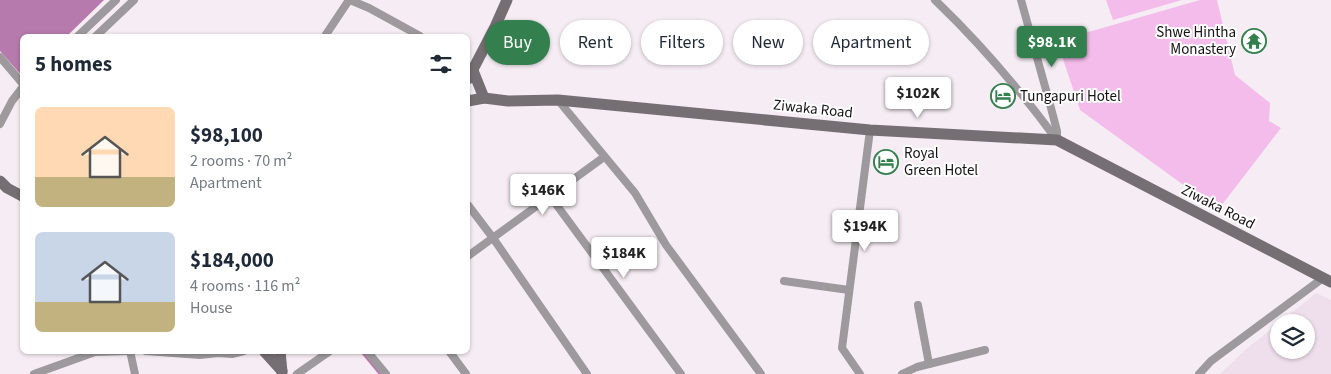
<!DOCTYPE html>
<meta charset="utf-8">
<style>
body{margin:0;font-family:"Source Sans 3",sans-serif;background:#f2f2f3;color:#1f2937;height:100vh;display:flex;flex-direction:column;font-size:19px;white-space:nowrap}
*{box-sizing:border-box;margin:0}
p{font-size:16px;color:#747a83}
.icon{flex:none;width:28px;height:28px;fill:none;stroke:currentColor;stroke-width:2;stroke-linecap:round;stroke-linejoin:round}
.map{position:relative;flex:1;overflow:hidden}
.sheet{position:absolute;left:20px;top:34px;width:450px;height:320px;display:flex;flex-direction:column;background:#fff;border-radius:8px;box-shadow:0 1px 4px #0004}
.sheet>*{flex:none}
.guide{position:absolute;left:485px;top:20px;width:475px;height:45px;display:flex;gap:10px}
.tools{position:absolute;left:1270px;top:314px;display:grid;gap:10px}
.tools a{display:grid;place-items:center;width:45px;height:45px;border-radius:50%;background:#fff;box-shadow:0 1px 4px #0004;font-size:25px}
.price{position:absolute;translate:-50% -42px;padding:0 11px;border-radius:5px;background:#fff;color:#222;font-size:16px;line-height:32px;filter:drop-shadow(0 1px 2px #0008)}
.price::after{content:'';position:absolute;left:50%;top:30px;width:15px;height:11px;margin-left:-8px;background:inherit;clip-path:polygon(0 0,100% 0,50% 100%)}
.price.on{background:#337f4e;color:#fff}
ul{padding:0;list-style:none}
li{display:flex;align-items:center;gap:15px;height:125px;padding:0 15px}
li span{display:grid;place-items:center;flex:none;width:140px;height:100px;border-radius:8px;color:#555}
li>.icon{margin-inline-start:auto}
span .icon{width:60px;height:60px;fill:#fffc;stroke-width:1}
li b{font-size:21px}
h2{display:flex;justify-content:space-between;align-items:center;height:60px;padding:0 15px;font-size:21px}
.pill{padding:0 18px;border-radius:22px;background:#fff;box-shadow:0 1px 4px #0004;font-size:18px;line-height:45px}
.pill.on{background:#337f4e;color:#fff}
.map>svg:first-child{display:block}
</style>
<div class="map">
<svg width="1331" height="374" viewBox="0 0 1331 374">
<rect width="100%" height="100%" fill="#f6edf4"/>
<polygon fill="#efdfec" points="1316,293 1331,300 1331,374 1220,374 1245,350 1279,323 1279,350 1306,350 1306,322 1280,322"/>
<g fill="#f4bcea">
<polygon points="1106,0 1182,0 1113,20"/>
<polygon points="1200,0 1217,0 1235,75 1270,103 1269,121 1281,128 1218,210 1080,110 1057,41"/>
</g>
<polygon fill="#b67bac" points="0,0 104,0 67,36 22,36 22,76 0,51"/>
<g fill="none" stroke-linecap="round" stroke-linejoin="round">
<polyline stroke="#b67bac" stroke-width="2.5" points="361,351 380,374"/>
<g stroke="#9d999c" stroke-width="8">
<polyline points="350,0 369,8 420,36"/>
<path d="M935 0C980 43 1020 90 1057 140"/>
<polyline points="1021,0 1051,108 1057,131 1057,140"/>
<polyline points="78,36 116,0"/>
<polyline points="96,36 134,0"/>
<polyline points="325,36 349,0"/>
<polyline points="0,57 22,83"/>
<polyline points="558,100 635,193 666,245 761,374"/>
<polyline points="0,124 12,101 22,88"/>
<polyline points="550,196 681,374"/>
<polyline points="468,205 493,238 587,374"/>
<polyline points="468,256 604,157"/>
<polyline points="784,281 849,290"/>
<polyline points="918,305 929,364"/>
<polyline points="130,351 135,374"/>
<polyline points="146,351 200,355 218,353 232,354 244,351"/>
<polyline points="367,351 386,374"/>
<polyline points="449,351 466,374"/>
<polyline points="34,374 95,352 128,351"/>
<polyline points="297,374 330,351"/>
<polyline points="860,374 842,348 870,130"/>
<polyline points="902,374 917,367 985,350"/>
<polyline points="1199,374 1211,361 1323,278"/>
</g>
<g stroke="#756f74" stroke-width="11">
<polyline points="472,68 484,98"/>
<polyline points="468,79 495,27 507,0"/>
<polyline points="468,101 484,98 508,101 558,100 870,130 1057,140 1331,282"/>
<polyline points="0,181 7,188 22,196"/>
<polyline points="264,351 282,371"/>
<polyline points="280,351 282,372"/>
</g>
</g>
<defs>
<symbol id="temple-ring" viewBox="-11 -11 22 22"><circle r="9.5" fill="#fff" stroke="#337f4e" stroke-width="1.5"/><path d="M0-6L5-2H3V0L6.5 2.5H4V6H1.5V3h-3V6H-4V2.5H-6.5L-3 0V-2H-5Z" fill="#337f4e"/></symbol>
<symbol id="hotel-ring" viewBox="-11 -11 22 22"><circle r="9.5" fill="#fff" stroke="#337f4e" stroke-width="1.5"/><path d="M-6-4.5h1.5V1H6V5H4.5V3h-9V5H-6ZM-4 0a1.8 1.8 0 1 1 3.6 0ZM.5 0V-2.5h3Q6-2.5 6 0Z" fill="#337f4e"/></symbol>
</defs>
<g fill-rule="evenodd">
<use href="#temple-ring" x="1240" y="27" width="28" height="28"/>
<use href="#hotel-ring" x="989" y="82" width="28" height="28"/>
<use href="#hotel-ring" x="872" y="148" width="28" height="28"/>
</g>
<g text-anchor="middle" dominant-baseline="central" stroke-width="4" stroke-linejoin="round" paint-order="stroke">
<g font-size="15" fill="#151214" stroke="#fff" text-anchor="start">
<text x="1236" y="32" text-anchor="end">Shwe Hintha<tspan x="1236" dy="17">Monastery</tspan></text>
<text x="1020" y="96">Tungapuri Hotel</text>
<text x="904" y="153">Royal<tspan x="904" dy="17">Green Hotel</tspan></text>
</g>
<g font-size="15" fill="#151214" stroke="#fff">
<text transform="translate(813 109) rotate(6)">Ziwaka Road</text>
<text transform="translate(1218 207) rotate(27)">Ziwaka Road</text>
</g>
</g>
</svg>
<div class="tools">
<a><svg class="icon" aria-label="layers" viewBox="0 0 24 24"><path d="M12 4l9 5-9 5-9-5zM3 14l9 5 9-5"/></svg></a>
</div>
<b class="price on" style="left:1052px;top:68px">$98.1K</b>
<b class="price" style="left:918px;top:119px">$102K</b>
<b class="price" style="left:543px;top:216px">$146K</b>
<b class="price" style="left:865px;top:252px">$194K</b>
<b class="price" style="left:624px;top:279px">$184K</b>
<div class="guide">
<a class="pill on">Buy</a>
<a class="pill">Rent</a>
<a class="pill">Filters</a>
<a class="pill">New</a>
<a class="pill">Apartment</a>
</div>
<section class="sheet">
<h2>5 homes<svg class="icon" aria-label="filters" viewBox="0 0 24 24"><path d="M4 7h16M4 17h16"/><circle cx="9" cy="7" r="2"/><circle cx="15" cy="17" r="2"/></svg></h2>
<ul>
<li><span style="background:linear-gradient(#ffd9b3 70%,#c2b280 0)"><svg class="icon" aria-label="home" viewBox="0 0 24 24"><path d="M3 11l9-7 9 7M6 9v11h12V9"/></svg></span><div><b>$98,100</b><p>2 rooms · 70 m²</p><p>Apartment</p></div></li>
<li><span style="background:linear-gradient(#c9d6e8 70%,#c2b280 0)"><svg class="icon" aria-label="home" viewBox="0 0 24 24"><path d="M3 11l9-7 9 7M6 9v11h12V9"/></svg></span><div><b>$184,000</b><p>4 rooms · 116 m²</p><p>House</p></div></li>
</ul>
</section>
</div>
